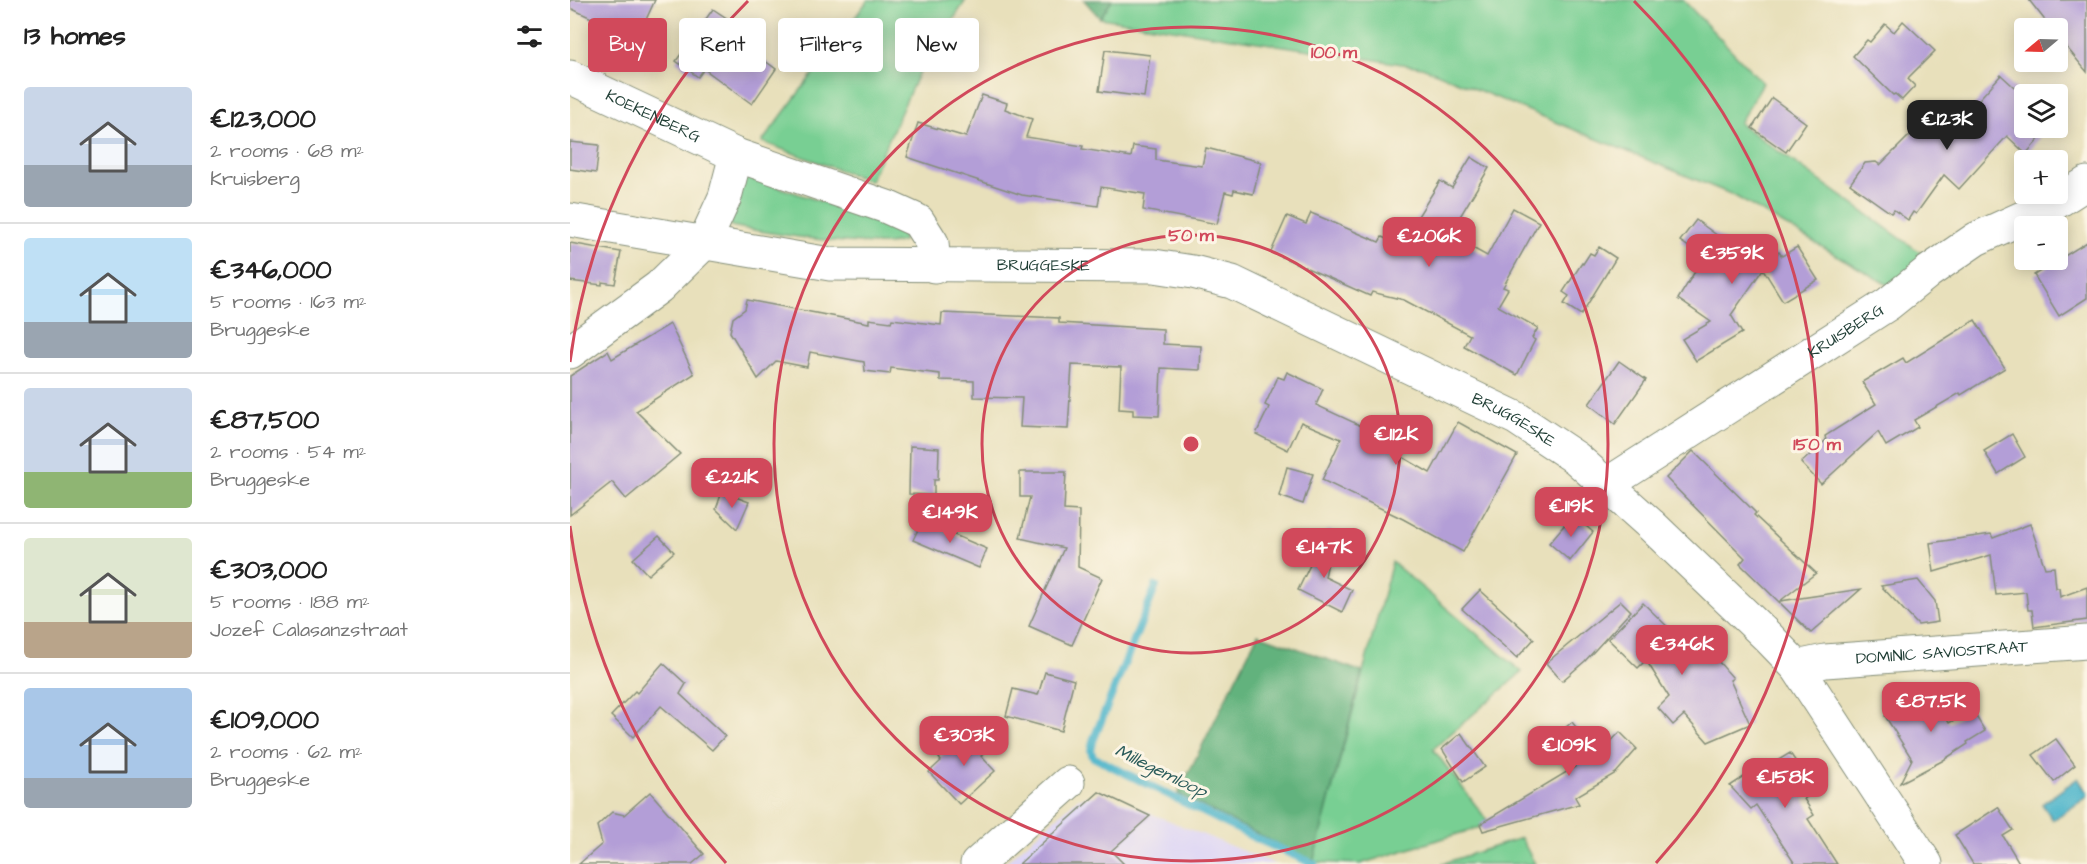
<!DOCTYPE html>
<meta charset="utf-8">
<style>
body{margin:0;font-family:"Architects Daughter",sans-serif;background:#f6f6f6;color:#222;height:100vh;display:flex;flex-direction:column;font-size:22px;white-space:nowrap}
*{box-sizing:border-box;margin:0}
p{font-size:20px;color:#767676}
.icon{flex:none;width:33px;height:33px;fill:none;stroke:currentColor;stroke-width:2;stroke-linecap:round;stroke-linejoin:round}
.map{position:relative;flex:1;overflow:hidden}
.details{display:flex;flex-direction:column;background:#fff;width:570px}
.details>*{flex:none}
.top-card{position:absolute;left:18px;top:18px;width:570px;height:54px;display:flex;gap:12px}
.needle{width:39px;rotate:251deg}
.controls{position:absolute;left:1444px;top:18px;display:grid;gap:12px}
.controls a{display:grid;place-items:center;width:54px;height:54px;border-radius:6px;background:#fff;box-shadow:0 3px 15px #0003;font-size:30px}
.price{position:absolute;translate:-50% -51px;padding:0 14px;border-radius:12px;background:#d1495b;color:#fff;font-size:20px;line-height:39px;filter:drop-shadow(0 2px 3px #0008)}
.price::after{content:'';position:absolute;left:50%;top:36px;width:18px;height:14px;margin-left:-9px;background:inherit;clip-path:polygon(0 0,100% 0,50% 100%)}
.price.current{background:#222;color:#fff}
ul{padding:0;list-style:none}
li{display:flex;align-items:center;gap:18px;height:150px;padding:0 24px}
li+li{border-top:2px solid #e0e0e0}
li span{display:grid;place-items:center;flex:none;width:168px;height:120px;border-radius:6px;color:#555}
li>.icon{margin-inline-start:auto}
span .icon{width:72px;height:72px;fill:#fffc;stroke-width:1}
li b{font-size:26px}
h2{display:flex;justify-content:space-between;align-items:center;height:72px;padding:0 24px;font-size:26px}
.chip{padding:0 21px;border-radius:6px;background:#fff;box-shadow:0 3px 15px #0003;font-size:21px;line-height:54px}
.chip.current{background:#d1495b;color:#fff}
main{display:flex;flex:1;min-height:0}
.map>svg:first-child{display:block}
</style>
<main>
<section class="details">
<h2>13 homes<svg class="icon" aria-label="filters" viewBox="0 0 24 24"><path d="M4 7h16M4 17h16"/><circle cx="9" cy="7" r="2"/><circle cx="15" cy="17" r="2"/></svg></h2>
<ul>
<li><span style="background:linear-gradient(#c9d6e8 65%,#9aa5b1 0)"><svg class="icon" aria-label="home" viewBox="0 0 24 24"><path d="M3 11l9-7 9 7M6 9v11h12V9"/></svg></span><div><b>€123,000</b><p>2 rooms · 68 m²</p><p>Kruisberg</p></div></li>
<li><span style="background:linear-gradient(#bfe0f5 70%,#9aa5b1 0)"><svg class="icon" aria-label="home" viewBox="0 0 24 24"><path d="M3 11l9-7 9 7M6 9v11h12V9"/></svg></span><div><b>€346,000</b><p>5 rooms · 163 m²</p><p>Bruggeske</p></div></li>
<li><span style="background:linear-gradient(#c9d6e8 70%,#8fb573 0)"><svg class="icon" aria-label="home" viewBox="0 0 24 24"><path d="M3 11l9-7 9 7M6 9v11h12V9"/></svg></span><div><b>€87,500</b><p>2 rooms · 54 m²</p><p>Bruggeske</p></div></li>
<li><span style="background:linear-gradient(#dfe7d0 70%,#b9a48a 0)"><svg class="icon" aria-label="home" viewBox="0 0 24 24"><path d="M3 11l9-7 9 7M6 9v11h12V9"/></svg></span><div><b>€303,000</b><p>5 rooms · 188 m²</p><p>Jozef Calasanzstraat</p></div></li>
<li><span style="background:linear-gradient(#a9c7e8 75%,#9aa5b1 0)"><svg class="icon" aria-label="home" viewBox="0 0 24 24"><path d="M3 11l9-7 9 7M6 9v11h12V9"/></svg></span><div><b>€109,000</b><p>2 rooms · 62 m²</p><p>Bruggeske</p></div></li>
</ul>
</section>
<div class="map">
<svg width="1517" height="864" viewBox="0 0 1517 864">
<rect width="100%" height="100%" fill="#fcf5e5"/>
<filter id="ink" filterUnits="userSpaceOnUse"><feTurbulence type="fractalNoise" baseFrequency=".0167" numOctaves="2"/><feDisplacementMap in="SourceGraphic" scale="12" xChannelSelector="R" yChannelSelector="G"/><feConvolveMatrix kernelMatrix="1 2 1 2 8 2 1 2 1" color-interpolation-filters="sRGB"/></filter>
<filter id="wash" filterUnits="userSpaceOnUse"><feTurbulence type="fractalNoise" baseFrequency=".008" numOctaves="4" result="noise"/><feDisplacementMap in="SourceGraphic" scale="24" xChannelSelector="R" yChannelSelector="G"/><feGaussianBlur stdDeviation="1.35" result="paint"/><feColorMatrix in="noise" values="0 0 0 0 0 0 0 0 0 0 0 0 0 0 0 0 0 1.4 0 .05"/><feComposite in="paint" operator="in"/></filter>
<g filter="url(#wash)">
<rect width="100%" height="100%" fill="#e8e0bb"/>
<polygon fill="#ddd5f6" points="533,794 705,864 434,864 507,799"/>
<g fill="#78cf93" stroke="#4c8664" stroke-width="1.5">
<polygon points="298,0 396,0 348,74 300,181 192,142"/>
<polygon points="542,0 1113,0 1193,83 1169,123 1361,260 1323,288 1163,195 852,67 530,18"/>
<path d="M172 176 182 178 325 227 333 233V241C319 246 305 244 291 243 247 241 204 234 161 226L157 214Z"/>
<polygon points="822,562 952,672 863,749 920,824 790,864 743,862"/>
<polygon points="951,838 965,864 871,864"/>
</g>
<g fill="#62b27d" stroke="#407858" stroke-width="1.5">
<polygon points="514,0 542,0 530,18"/>
<polygon points="688,634 792,672 743,862 608,794"/>
</g>
<polygon fill="#4db5cb" stroke="#367980" stroke-width="1.5" points="1508,778 1517,793 1517,797 1483,820 1472,804"/>
<g fill="none" stroke-linecap="round" stroke-linejoin="round">
<polyline stroke="#4db5cb" stroke-width="8" points="586,586 523,741 521,751 523,757 685,838 744,864"/>
</g>
<g id="blocks">
<g fill="#b39ed7">
<polygon points="0,0 85,0 74,24 67,21 60,36 0,8"/>
<polygon points="1459,0 1517,0 1517,72 1488,37 1488,28 1481,28"/>
<polygon points="143,9 161,21 156,28 178,45 176,47 206,69 182,104 134,69 128,77 106,61"/>
<polygon points="1333,21 1365,51 1339,77 1338,79 1345,86 1332,100 1325,94 1323,95 1283,56 1297,40 1300,42 1315,24 1324,32"/>
<polygon points="535,50 580,55 574,97 529,91"/>
<polygon points="1431,75 1455,97 1455,128 1459,128 1470,138 1456,154 1437,136 1389,189 1374,175 1346,214 1343,212 1338,220 1324,210 1321,213 1280,184 1295,163 1306,162 1310,165 1350,125 1358,132 1373,117 1384,127"/>
<polygon points="412,95 437,103 435,109 462,119 456,137 513,146 512,149 561,157 563,146 586,149 586,160 632,166 636,148 691,162 683,194 664,190 663,194 655,192 647,224 573,210 575,194 531,187 528,206 452,195 337,157 348,123 396,137"/>
<polygon points="1202,98 1236,123 1216,152 1182,128"/>
<polygon points="0,142 29,145 26,173 0,169"/>
<polygon points="901,157 919,168 879,235 917,256 943,208 969,222 933,287 938,289 928,306 968,328 962,338 965,340 947,375 894,346 900,335 834,300 802,292 800,296 701,252 717,216 736,224 741,213 809,242 812,237 830,245 870,181 882,188"/>
<polygon points="1126,220 1192,268 1189,263 1209,252 1212,256 1227,247 1248,280 1213,301 1193,269 1161,315 1172,333 1126,361 1112,339 1141,322 1108,299 1134,257 1110,241"/>
<polygon points="1517,242 1517,298 1489,316 1464,275"/>
<polygon points="0,243 51,252 45,284 32,282 32,285 0,281"/>
<polygon points="1029,247 1046,258 1011,315 994,304 999,296 993,292 1012,263 1013,264 1020,253 1024,255"/>
<polygon points="177,300 299,323 299,319 321,322 322,319 371,325 372,313 489,318 489,323 593,329 593,344 631,346 630,370 591,368 589,416 563,415 563,410 549,409 551,367 502,365 498,429 450,427 452,398 404,397 404,381 370,380 370,374 321,368 320,374 295,371 294,362 240,352 237,367 206,361 188,379 160,332 163,318 175,309"/>
<polygon points="1405,320 1435,368 1391,395 1390,393 1344,420 1348,427 1316,446 1308,432 1251,484 1231,463 1256,440 1255,436 1306,404 1292,382 1333,358 1336,363"/>
<polygon points="100,324 124,374 66,411 110,454 56,499 42,482 0,515 0,376 38,351 42,359"/>
<polygon points="1049,361 1076,380 1045,424 1019,404"/>
<polygon points="717,372 753,389 746,405 826,442 822,451 860,473 888,422 947,455 893,552 833,519 752,480 771,439 731,422 718,450 686,434 699,407 695,405 708,377 714,379"/>
<polygon points="1442,434 1455,457 1428,474 1414,451"/>
<polygon points="340,446 369,448 368,480 364,480 364,495 339,494"/>
<polygon points="1123,451 1186,513 1184,515 1246,573 1210,601 1291,589 1241,633 1170,564 1175,558 1096,478"/>
<polygon points="717,467 743,474 733,504 709,496"/>
<polygon points="450,472 496,472 494,510 509,511 508,567 532,578 502,645 459,626 494,548 450,538 460,497 450,497"/>
<polygon points="152,492 179,502 167,529 146,509"/>
<polygon points="1003,515 1023,532 1000,561 979,543"/>
<polygon points="352,521 417,549 409,568 343,540"/>
<polygon points="1460,524 1475,568 1484,567 1486,588 1489,588 1490,597 1517,587 1517,620 1464,627 1462,610 1458,610 1456,592 1426,595 1421,555 1364,572 1360,543 1421,534 1423,538"/>
<polygon points="757,530 764,532 755,577 782,590 772,612 728,590"/>
<polygon points="89,536 104,552 78,575 63,559"/>
<polygon points="1348,580 1365,601 1368,622 1348,625 1311,586"/>
<polygon points="910,590 964,639 947,658 892,609"/>
<polygon points="1051,601 1061,611 1015,661 992,681 976,663"/>
<polygon points="1073,603 1133,661 1141,653 1163,678 1160,680 1180,724 1138,742 1114,715 1103,725 1088,708 1099,697 1076,660 1068,668 1038,639"/>
<polygon points="93,663 116,684 110,694 155,736 142,750 91,706 63,737 41,716 65,691 67,693"/>
<polygon points="475,672 504,680 491,731 436,716 443,689 468,695"/>
<polygon points="1362,695 1379,723 1402,710 1415,731 1397,742 1398,744 1372,761 1330,783 1342,759 1315,716 1345,696 1350,703"/>
<polygon points="1002,722 1028,755 1050,732 1067,749 1046,773 1005,797 1009,804 913,831 910,824 1005,767 983,738"/>
<polygon points="398,732 407,732 421,747 411,756 425,771 389,804 359,772 371,761 369,758"/>
<polygon points="891,733 915,767 893,782 872,749"/>
<polygon points="1486,739 1505,765 1484,782 1463,755"/>
<polygon points="1220,753 1234,774 1227,779 1238,796 1234,799 1244,815 1238,819 1267,864 1225,864 1186,805 1181,809 1160,786 1195,763 1197,767"/>
<polygon points="80,792 134,854 122,864 9,864 32,844 27,826 42,812 54,815"/>
<polygon points="529,792 580,816 541,851 554,864 449,864"/>
<polygon points="1428,807 1443,830 1433,836 1450,864 1403,864 1385,835"/>
</g>
</g>
</g>
<g filter="url(#ink)">
<use href="#blocks" fill-opacity="0" stroke="#848e78" stroke-width="1.5"/>
<g fill="none" stroke-linecap="round" stroke-linejoin="round">
<defs>
<g id="minor">
<path id="s1" d="M0 77 166 155 317 207 348 221 362 243 364 266"/>
<path id="s2" d="M0 220 260 264 584 266 623 272 662 282 946 418 1006 458 1080 524 1198 637 1227 667 1356 864"/>
<polyline points="0,352 89,287 134,243 155,197 166,155"/>
<path id="s3" d="M1036 485 1318 304 1358 272 1406 239 1485 203 1517 183"/>
<path id="s4" d="M1227 667 1255 661 1517 642"/>
<polyline points="407,864 498,783"/>
</g>
</defs>
<use href="#minor" stroke="#848e78" stroke-width="35"/>
<use href="#minor" stroke="#fff" stroke-width="33"/>
</g>
</g>
<g fill="none" stroke="#d1495b" stroke-width="3">
<circle cx="621" cy="444" r="209"/>
<circle cx="621" cy="444" r="417"/>
<path d="M156 863A626 626 0 0 1 0 526M0 362A626 626 0 0 1 178 1M1064 1A626 626 0 0 1 1086 863"/>
</g>
<g text-anchor="middle" dominant-baseline="central" stroke-width="6" stroke-linejoin="round" paint-order="stroke">
<g font-size="16" fill="#1f3d34" stroke="#fcf5e5">
<text stroke="none"><textPath href="#s1" startOffset="92">KOEKENBERG</textPath></text>
<text stroke="none"><textPath href="#s2" startOffset="477">BRUGGESKE</textPath></text>
<text stroke="none"><textPath href="#s3" startOffset="285">KRUISBERG</textPath></text>
<text stroke="none"><textPath href="#s2" startOffset="981">BRUGGESKE</textPath></text>
<text stroke="none"><textPath href="#s4" startOffset="146">DOMINIC SAVIOSTRAAT</textPath></text>
</g>
<g font-size="18" font-style="italic" fill="#2a5b5a" stroke="#fcf5e5">
<text transform="translate(591 771) rotate(26)">Millegemloop</text>
</g>
</g>
<circle cx="621" cy="444" r="9" fill="#d1495b" stroke="#fcf5e5" stroke-width="3"/>
<g font-size="18" text-anchor="middle" font-weight="bold" fill="#d1495b" stroke="#fcf5e5" stroke-width="6" stroke-linejoin="round" paint-order="stroke">
<text x="764" y="58">100 m</text>
<text x="621" y="241">50 m</text>
<text x="1247" y="450">150 m</text>
</g>
</svg>
<div class="controls">
<a><svg class="needle" viewBox="-14 -14 28 28"><path d="M0-13l5 13h-10z" fill="#e53935"/><path d="M0 13l5-13h-10z" fill="#767676"/></svg></a>
<a><svg class="icon" aria-label="layers" viewBox="0 0 24 24"><path d="M12 4l9 5-9 5-9-5zM3 14l9 5 9-5"/></svg></a>
<a>+</a>
<a>−</a>
</div>
<b class="price current" style="left:1377px;top:151px">€123K</b>
<b class="price" style="left:859px;top:268px">€206K</b>
<b class="price" style="left:1162px;top:285px">€359K</b>
<b class="price" style="left:826px;top:466px">€112K</b>
<b class="price" style="left:162px;top:509px">€221K</b>
<b class="price" style="left:1001px;top:538px">€119K</b>
<b class="price" style="left:380px;top:544px">€149K</b>
<b class="price" style="left:754px;top:579px">€147K</b>
<b class="price" style="left:1112px;top:676px">€346K</b>
<b class="price" style="left:1361px;top:733px">€87.5K</b>
<b class="price" style="left:394px;top:767px">€303K</b>
<b class="price" style="left:999px;top:777px">€109K</b>
<b class="price" style="left:1215px;top:809px">€158K</b>
<div class="top-card">
<a class="chip current">Buy</a>
<a class="chip">Rent</a>
<a class="chip">Filters</a>
<a class="chip">New</a>
</div>
</div>
</main>
